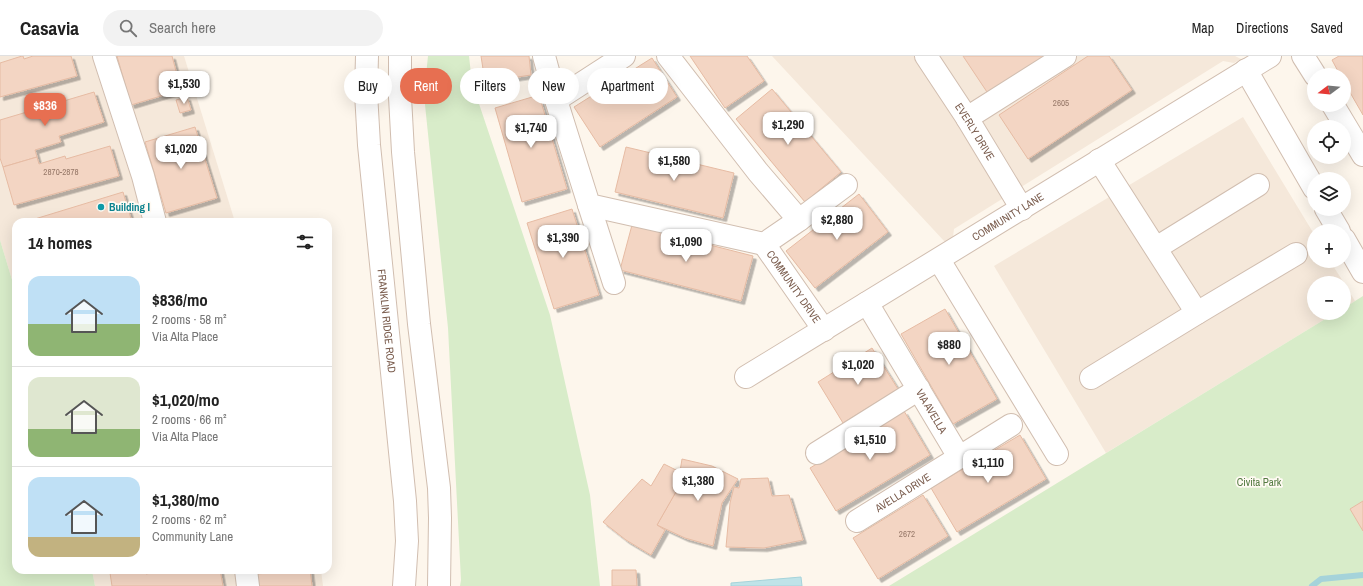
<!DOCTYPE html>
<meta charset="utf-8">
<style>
body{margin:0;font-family:"Archivo Narrow",sans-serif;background:#f2f2f2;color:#222;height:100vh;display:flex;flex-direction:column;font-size:15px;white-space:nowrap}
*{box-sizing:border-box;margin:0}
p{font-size:13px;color:#767676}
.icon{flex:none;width:22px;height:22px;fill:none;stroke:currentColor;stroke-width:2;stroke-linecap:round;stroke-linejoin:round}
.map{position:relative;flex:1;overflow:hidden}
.panel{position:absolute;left:12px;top:162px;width:320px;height:356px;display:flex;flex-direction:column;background:#fff;border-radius:12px;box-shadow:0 4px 16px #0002}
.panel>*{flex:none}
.banner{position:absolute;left:344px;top:12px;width:380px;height:36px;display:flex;gap:8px}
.needle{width:26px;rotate:254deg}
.buttons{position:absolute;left:1307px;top:12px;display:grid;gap:8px}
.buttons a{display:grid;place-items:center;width:44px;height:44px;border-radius:50%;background:#fff;box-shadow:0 4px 16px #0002;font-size:20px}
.price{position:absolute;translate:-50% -34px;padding:0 9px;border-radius:8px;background:#fff;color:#222;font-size:13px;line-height:26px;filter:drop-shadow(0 1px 2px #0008)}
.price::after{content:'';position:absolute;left:50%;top:24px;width:12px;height:9px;margin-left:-6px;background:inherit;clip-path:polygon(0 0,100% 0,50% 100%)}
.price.active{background:#e76f51;color:#fff}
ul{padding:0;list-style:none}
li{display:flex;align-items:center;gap:12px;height:100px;padding:0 16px}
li+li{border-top:1px solid #e0e0e0}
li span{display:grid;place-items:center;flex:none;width:112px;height:80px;border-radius:12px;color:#555}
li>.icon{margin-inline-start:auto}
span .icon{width:48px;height:48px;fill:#fffc;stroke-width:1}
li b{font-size:17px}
h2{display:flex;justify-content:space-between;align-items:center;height:48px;padding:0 16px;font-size:17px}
.tag{padding:0 14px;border-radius:18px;background:#fff;box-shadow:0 4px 16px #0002;font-size:14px;line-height:36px}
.tag.active{background:#e76f51;color:#fff}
header{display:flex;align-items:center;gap:24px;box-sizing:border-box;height:56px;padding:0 20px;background:#fff;border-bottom:1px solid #e0e0e0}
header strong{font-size:19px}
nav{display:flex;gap:22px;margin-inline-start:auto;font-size:14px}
.search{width:280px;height:36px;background:#f2f2f2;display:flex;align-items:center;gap:10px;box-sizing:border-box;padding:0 14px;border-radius:22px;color:#767676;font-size:15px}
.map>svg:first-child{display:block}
</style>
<header>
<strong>Casavia</strong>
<div class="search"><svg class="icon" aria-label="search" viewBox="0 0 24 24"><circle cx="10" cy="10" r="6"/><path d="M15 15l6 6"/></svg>Search here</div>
<nav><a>Map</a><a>Directions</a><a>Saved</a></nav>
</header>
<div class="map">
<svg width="1363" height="530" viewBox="0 0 1363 530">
<defs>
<filter id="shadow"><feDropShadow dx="3.5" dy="3.5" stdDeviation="0" flood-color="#0004"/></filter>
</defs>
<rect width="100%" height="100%" fill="#fdf6ec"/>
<g fill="#f5e8da">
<polygon points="0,0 184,0 235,166 16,166 16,237 0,184"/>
<polygon points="772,0 1235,0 1241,3 1234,7 1223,5 954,173 953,181 945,186"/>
<polygon points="1243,61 1314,178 1314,205 1330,205 1344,227 1314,227 1314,257 1335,257 1106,397 994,210"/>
<polygon points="1344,227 1355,245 1344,252"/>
<polygon points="92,514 321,514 323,530 95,530"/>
</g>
<g fill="#d8ecc9">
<polygon points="428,0 469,0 472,27 550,259 590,439 600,530 460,530 461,524 448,272 424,39"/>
<polygon points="0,184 16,237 16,514 92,514 95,530 0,530"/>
<polygon points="1363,240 1363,530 889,530 1335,257 1344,257 1344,252"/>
</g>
<polygon fill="#bfe3e8" stroke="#a5d3da" points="801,521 802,530 731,530 731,527"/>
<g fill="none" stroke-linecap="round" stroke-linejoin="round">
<polyline stroke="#a5d3da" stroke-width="6" points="1312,530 1321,523 1363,519"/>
</g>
<g fill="#f3d5c3" stroke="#e6bba3" filter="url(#shadow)">
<polygon points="22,0 23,0 24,3 33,0 71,0 77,20 0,41 0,7"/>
<polygon points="117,0 172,0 181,34 131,49"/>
<polygon points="481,0 529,0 531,19 485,26"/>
<polygon points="690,0 747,0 764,25 725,52"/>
<polygon points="963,0 1054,0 991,42"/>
<polygon points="1088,0 1109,0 1132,34 1028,103 999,59"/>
<polygon points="1339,0 1363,0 1363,59 1344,26 1344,19 1340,19 1332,4"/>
<polygon points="652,2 677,41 600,91 574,51"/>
<polygon points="772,33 841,116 805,146 736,63"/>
<polygon points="94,36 104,66 59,80 61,86 35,94 37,101 3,111 0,102 0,64"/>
<polygon points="539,39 567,133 522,146 495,52"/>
<polygon points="187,41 191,54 180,57 176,44"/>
<polygon points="195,71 217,142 166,157 145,86"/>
<polygon points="110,90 119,120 14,149 3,111 37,101 39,108 65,100 66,103"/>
<polygon points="626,91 734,117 723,162 615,136"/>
<polygon points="123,136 132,166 25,166"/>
<polygon points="859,138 888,176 815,232 786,195"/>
<polygon points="572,153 599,239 554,253 527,167"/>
<polygon points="632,169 753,200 741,245 620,214"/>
<polygon points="945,253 997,343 953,368 901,278"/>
<polygon points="872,292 898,333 843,367 818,326"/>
<polygon points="904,355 930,399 836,455 810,412"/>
<polygon points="1020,379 1046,423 957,476 931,432"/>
<polygon points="682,403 712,410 738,423 722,447 713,490 685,482 657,469 677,434"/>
<polygon points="664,408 680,416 677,434 657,469 665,474 651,499 626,484 603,466 642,423 651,430"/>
<polygon points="768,422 772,440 789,439 803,484 764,492 726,491 730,447 734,431 739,432 741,423"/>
<polygon points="923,439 948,480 878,523 853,482"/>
<polygon points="1363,445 1363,475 1350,453"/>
<polygon points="109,514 125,514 110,517"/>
<polygon points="125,514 145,514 146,518 167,514 173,514 173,516 183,514 220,514 223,530 112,530 110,517"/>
<polygon points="297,514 310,514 312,530 259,530 257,518"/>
<polygon points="612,514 636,514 637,530 612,530"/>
</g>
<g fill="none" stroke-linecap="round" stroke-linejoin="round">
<defs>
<g id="minor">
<polyline points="104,0 143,120 155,166"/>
<path id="s1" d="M367 0 366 37 369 89 405 445 407 485 404 530"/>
<polyline points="400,0 400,41 403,96 419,268 439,432 440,462 439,530"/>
<polyline points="544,0 556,44 589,149 764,188 799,164 758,116 668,0"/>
<path id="s2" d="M926 0 967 62 1022 153"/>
<polyline points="1303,0 1315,19"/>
<polyline points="1246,14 1314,132"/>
<polyline points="556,44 624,0"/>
<polyline points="1333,49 1363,99"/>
<polyline points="967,62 1065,0"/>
<polyline points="1099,104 1197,257"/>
<polyline points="589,149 614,227"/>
<polyline points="1326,153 1339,175"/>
<polyline points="799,164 846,129"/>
<polyline points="1344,183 1363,216"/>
<path id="s3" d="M764 188 824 274"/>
<polyline points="1156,192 1258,129"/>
<polyline points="939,204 1057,398"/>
<path id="s4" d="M867 247 959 401"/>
<path id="s5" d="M746 321 1270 0"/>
<polyline points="1091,322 1197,257 1296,198"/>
<polyline points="817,397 919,333"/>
<path id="s6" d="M857 465 1011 369"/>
<polyline points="246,514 248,530"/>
</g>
</defs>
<use href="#minor" stroke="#d1beb0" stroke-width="24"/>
<use href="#minor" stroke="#fff" stroke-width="22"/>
</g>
<circle fill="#0f9aa8" stroke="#fffaf3" stroke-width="1.5" cx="101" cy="151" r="4"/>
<g text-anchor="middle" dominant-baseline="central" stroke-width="3.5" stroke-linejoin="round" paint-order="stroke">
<g font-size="9" fill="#987a6a">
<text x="1061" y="47">2605</text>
<text x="61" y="116">2870-2878</text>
<text x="907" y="478">2672</text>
</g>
<g font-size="11" fill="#7a5c4d" stroke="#fffaf3">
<text stroke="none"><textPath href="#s2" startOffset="90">EVERLY DRIVE</textPath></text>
<text stroke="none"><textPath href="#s5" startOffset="307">COMMUNITY LANE</textPath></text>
<text stroke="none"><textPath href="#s3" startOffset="52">COMMUNITY DRIVE</textPath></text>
<text stroke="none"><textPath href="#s1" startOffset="266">FRANKLIN RIDGE ROAD</textPath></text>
<text stroke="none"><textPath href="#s4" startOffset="126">VIA AVELLA</textPath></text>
<text stroke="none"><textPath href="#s6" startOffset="54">AVELLA DRIVE</textPath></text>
</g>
<g font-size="11" font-weight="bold" fill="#0d838f" stroke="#fffaf3" text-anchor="start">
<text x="109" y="151">Building I</text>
</g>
<g font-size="11" fill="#537a41" stroke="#fffaf3">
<text x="1259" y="426">Civita Park</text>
</g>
</g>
</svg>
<div class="buttons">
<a><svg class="needle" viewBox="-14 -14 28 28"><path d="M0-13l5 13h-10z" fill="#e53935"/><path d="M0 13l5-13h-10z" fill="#767676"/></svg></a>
<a><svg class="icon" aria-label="locate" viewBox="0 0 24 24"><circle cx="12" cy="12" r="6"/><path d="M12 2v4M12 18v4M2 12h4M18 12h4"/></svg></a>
<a><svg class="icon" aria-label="layers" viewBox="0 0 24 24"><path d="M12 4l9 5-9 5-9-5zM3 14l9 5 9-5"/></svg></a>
<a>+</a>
<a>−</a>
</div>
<b class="price" style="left:184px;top:49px">$1,530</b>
<b class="price active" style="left:45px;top:71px">$836</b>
<b class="price" style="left:788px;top:90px">$1,290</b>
<b class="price" style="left:531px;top:93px">$1,740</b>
<b class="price" style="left:181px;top:114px">$1,020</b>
<b class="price" style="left:674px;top:126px">$1,580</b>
<b class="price" style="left:837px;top:185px">$2,880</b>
<b class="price" style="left:563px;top:203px">$1,390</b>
<b class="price" style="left:686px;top:207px">$1,090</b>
<b class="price" style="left:949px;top:310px">$880</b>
<b class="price" style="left:858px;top:330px">$1,020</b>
<b class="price" style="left:870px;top:405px">$1,510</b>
<b class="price" style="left:988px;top:428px">$1,110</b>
<b class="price" style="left:698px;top:446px">$1,380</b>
<div class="banner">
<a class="tag">Buy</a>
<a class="tag active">Rent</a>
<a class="tag">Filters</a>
<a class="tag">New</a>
<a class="tag">Apartment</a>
</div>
<section class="panel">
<h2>14 homes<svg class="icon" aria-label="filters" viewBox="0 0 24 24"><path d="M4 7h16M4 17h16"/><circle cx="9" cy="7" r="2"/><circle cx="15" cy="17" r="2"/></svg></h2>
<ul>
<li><span style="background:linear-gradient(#bfe0f5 60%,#8fb573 0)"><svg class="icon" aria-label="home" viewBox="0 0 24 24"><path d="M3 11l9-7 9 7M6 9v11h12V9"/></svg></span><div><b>$836/mo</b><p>2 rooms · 58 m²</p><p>Via Alta Place</p></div></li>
<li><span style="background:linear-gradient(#dfe7d0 65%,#8fb573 0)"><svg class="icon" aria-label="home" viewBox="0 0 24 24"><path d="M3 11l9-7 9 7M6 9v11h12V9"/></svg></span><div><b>$1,020/mo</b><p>2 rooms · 66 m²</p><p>Via Alta Place</p></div></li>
<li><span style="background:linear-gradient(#bfe0f5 75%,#c2b280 0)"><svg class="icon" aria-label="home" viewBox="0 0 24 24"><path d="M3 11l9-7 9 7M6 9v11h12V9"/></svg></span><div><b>$1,380/mo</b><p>2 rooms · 62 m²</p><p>Community Lane</p></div></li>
</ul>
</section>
</div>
